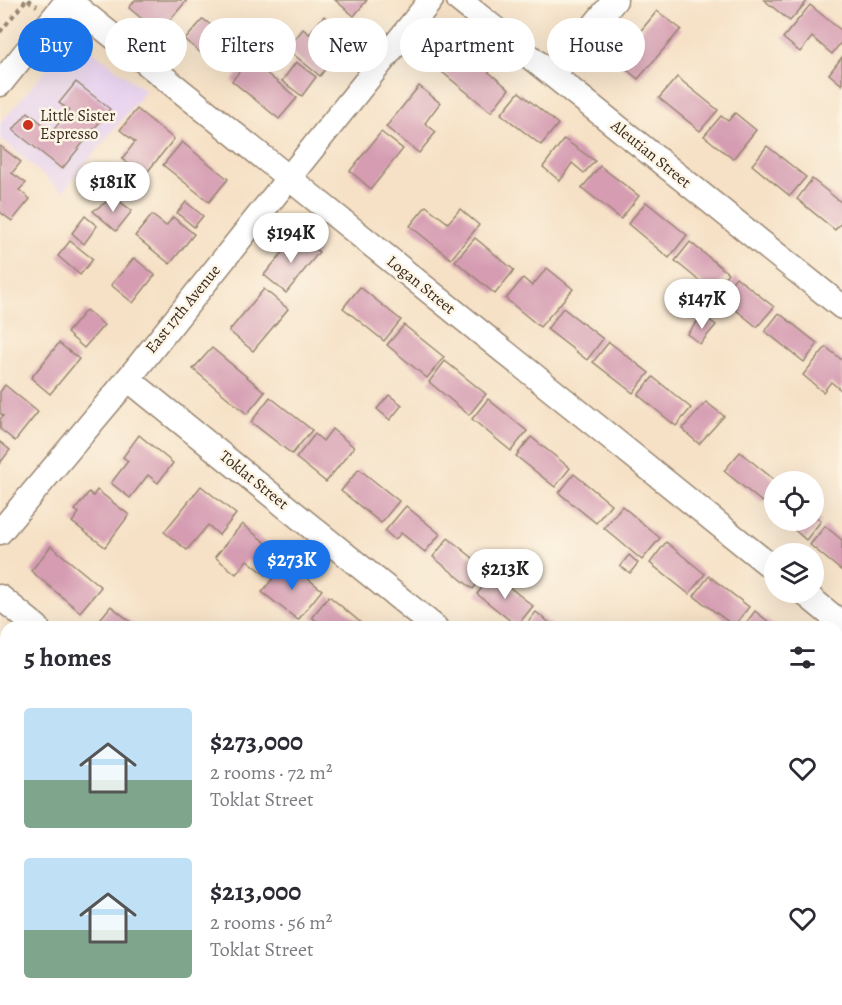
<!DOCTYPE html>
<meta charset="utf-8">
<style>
body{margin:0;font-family:Alegreya,serif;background:#f7f7f7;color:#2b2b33;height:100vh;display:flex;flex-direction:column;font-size:22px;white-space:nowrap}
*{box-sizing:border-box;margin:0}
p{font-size:20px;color:#7c7c81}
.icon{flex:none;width:33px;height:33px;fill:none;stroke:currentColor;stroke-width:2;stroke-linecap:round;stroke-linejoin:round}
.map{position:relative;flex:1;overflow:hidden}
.sheet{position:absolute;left:0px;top:621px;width:843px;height:384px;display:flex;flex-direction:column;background:#fff;border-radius:18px 18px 0 0;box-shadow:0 6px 24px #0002}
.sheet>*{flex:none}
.banner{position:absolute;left:18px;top:18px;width:807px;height:54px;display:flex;gap:12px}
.buttons{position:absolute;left:764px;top:471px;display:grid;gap:12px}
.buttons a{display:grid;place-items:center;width:60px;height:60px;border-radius:50%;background:#fff;box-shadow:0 6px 24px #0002;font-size:30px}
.price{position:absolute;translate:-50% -51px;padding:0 14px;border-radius:21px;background:#fff;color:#222;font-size:20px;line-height:39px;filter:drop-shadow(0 2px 3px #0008)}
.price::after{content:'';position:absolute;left:50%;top:36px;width:18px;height:14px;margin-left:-9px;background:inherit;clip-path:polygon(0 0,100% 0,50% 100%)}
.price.selected{background:#1a73e8;color:#fff}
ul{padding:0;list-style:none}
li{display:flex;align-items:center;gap:18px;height:150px;padding:0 24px}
li span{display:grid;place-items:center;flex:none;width:168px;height:120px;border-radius:6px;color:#555}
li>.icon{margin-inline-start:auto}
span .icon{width:72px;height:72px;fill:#fffc;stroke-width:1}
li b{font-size:26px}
h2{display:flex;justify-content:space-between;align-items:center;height:72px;padding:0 24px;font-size:26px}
.chip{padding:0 21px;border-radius:27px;background:#fff;box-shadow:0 6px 24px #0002;font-size:21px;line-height:54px}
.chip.selected{background:#1a73e8;color:#fff}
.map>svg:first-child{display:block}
</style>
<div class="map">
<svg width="842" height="1005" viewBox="0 0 842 1005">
<rect width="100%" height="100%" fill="#fcf5e5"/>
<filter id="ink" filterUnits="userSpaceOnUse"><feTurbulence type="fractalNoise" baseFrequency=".0167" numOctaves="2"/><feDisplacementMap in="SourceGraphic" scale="12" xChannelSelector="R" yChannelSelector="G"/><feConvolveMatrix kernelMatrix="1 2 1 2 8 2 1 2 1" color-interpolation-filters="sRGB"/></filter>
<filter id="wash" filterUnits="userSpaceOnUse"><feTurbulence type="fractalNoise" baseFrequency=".008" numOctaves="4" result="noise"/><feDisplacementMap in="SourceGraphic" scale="24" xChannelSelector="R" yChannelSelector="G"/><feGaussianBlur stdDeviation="1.35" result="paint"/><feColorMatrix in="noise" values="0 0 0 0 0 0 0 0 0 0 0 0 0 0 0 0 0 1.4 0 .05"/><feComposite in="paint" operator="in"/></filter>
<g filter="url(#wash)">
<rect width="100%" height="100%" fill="#f6e1c6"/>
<polygon fill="#e7d2ef" points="68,44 84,44 145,91 63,192 0,138 0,124"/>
<g id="blocks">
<g fill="#d59cb2">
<polygon points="135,0 187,0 159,33 129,8"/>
<polygon points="335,0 367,0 354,16"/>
<polygon points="764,0 808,0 790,21"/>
<polygon points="810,5 842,31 842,41 832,54 812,37 800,52 783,38"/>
<polygon points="657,11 681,29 638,79 616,61"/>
<polygon points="324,16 351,37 320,76 287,49 303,29 309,34"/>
<polygon points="203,19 240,47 221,69 185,40"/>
<polygon points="456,45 509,89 491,112 437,68"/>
<polygon points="842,57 842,85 829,74"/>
<polygon points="249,59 297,98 279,119 232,81"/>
<polygon points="296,62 316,77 302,96 282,81"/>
<polygon points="677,77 718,110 700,131 659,98"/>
<polygon points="76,82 110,109 62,169 13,130 28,112 52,132 69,110 59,103"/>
<polygon points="419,86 440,103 425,123 436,132 419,153 386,127"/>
<polygon points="519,92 558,124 541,145 501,114"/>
<polygon points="137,109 174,139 144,176 122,159 135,142 120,130"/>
<polygon points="735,113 756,130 733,159 704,136 721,116 728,121"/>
<polygon points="381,132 403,149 371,189 350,171"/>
<polygon points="564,139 595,161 584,173 572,163 560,181 543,167"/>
<polygon points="182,142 228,179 209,202 163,165"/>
<polygon points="0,146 21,162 12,173 26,183 19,190 30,199 12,221 0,212"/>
<polygon points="767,146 806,177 790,196 752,165"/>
<polygon points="600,166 639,196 621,219 582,188"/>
<polygon points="812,179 842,203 842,222 835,230 797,199"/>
<polygon points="114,197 132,211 116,231 93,211"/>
<polygon points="186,202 203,216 194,227 177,213"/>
<polygon points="646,202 687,235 669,258 628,224"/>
<polygon points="426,206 448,223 460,209 479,225 451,259 410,226"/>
<polygon points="152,215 166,226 173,217 194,234 170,264 135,236"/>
<polygon points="85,216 97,226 84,244 72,233"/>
<polygon points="297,235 319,252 286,293 264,275"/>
<polygon points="475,238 514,270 495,294 455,261"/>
<polygon points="70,241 93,259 80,275 58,256"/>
<polygon points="690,242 728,273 713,292 675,261"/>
<polygon points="134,258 155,275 133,303 111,285"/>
<polygon points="547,268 573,289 540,327 506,299 523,278 532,286"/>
<polygon points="736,277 774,307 757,327 720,297"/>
<polygon points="360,287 401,320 384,341 343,308"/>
<polygon points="264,289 288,309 253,351 229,331"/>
<polygon points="563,308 603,339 587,360 547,329"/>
<polygon points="86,310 104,325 84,348 67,333"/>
<polygon points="779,313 818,344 804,362 765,331"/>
<polygon points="703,315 716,325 700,344 687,334"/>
<polygon points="404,325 444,357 427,378 387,345"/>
<polygon points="609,342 649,373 633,393 593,362"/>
<polygon points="59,343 79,359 50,394 31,378"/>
<polygon points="826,347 842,360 842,391 831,382 823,392 803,375"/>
<polygon points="212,348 265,392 247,414 193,369"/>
<polygon points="445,361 486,394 469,415 429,382"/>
<polygon points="653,377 691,408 676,426 638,395"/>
<polygon points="5,385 38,412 15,441 0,429 0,419 3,416 0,413 0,392"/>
<polygon points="389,395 402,405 390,420 377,409"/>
<polygon points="270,397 312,430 292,454 251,422"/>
<polygon points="488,399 527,431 511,451 472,419"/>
<polygon points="706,402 724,416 699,444 682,429"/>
<polygon points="332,429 354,447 326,482 296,458 315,434 323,441"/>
<polygon points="139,435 173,463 158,483 148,475 130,498 111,483 128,461 123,457"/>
<polygon points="531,437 570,468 555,487 516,456"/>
<polygon points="0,442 10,450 0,463"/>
<polygon points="740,452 777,482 774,482 774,487 762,502 724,471"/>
<polygon points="359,469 399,501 381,523 341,491"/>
<polygon points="574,474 611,504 596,523 559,493"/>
<polygon points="201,486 236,514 219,535 208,525 187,550 164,532"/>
<polygon points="97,490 129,515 105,547 72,522 79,513 75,510 89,492 93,496"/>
<polygon points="774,500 774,513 767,508"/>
<polygon points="406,506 440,534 425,552 401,533 395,540 385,531"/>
<polygon points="622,506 660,538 642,560 604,528"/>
<polygon points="813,514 821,521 806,540 783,520 813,520"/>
<polygon points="242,524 281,555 266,575 247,560 236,574 215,557"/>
<polygon points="825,526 842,540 842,571 810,545"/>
<polygon points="448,538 488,570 473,589 433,557"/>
<polygon points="666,542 705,574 689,594 650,563"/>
<polygon points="51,546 101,587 80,612 31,571"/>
<polygon points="629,555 638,563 630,573 620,566"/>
<polygon points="286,562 322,590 298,620 262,592"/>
<polygon points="493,574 533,606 517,626 477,594"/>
<polygon points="709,576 749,607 734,626 694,596"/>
<polygon points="329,596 366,627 323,627 312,617"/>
<polygon points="111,606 137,627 101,627 97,623"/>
<polygon points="755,611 775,627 743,627"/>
<polygon points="536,612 555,627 524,627"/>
<polygon points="0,660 6,665 6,698 0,693"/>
<polygon points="842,692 842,726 837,722 837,698"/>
<polygon points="6,807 6,835 0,830 0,815"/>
<polygon points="837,857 842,861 842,872 837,878"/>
<polygon points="0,861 6,866 0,876"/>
<polygon points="6,898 6,911 0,906"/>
<polygon points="123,999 136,999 131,1005"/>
<polygon points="148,999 166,999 173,1005 143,1005"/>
<polygon points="388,999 424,999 419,1005 396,1005"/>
<polygon points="561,999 578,999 574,1005 569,1005"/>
<polygon points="594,999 606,999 613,1005 589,1005"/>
<polygon points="759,999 797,999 791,1005 754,1005"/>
</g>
</g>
</g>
<g filter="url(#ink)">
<use href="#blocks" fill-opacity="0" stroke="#988672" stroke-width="1.5"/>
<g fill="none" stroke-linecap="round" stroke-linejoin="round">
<defs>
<g id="minor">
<polyline points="68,0 774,569"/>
<polyline points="459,0 842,307"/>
<polyline points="553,75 615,0"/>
<polyline points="0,84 68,0"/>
<polyline points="128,379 435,627"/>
<polyline points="0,532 128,379 431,0"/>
<polyline points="803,592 842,624"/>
<polyline points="0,597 37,627"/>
<polyline points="837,951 842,955"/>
<polyline points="498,999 505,1005"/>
</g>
<g id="secondary">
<polyline points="0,964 6,969"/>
<polyline points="43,999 51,1005"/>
</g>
</defs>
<use href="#minor" stroke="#988672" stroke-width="27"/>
<use href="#secondary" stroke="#988672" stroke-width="36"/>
<g stroke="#988672" stroke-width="4" stroke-dasharray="4.5 4.5" stroke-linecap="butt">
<polyline points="28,0 37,6"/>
<polyline points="0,32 26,0"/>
</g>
<use href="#minor" stroke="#fff" stroke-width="24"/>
<use href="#secondary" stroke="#fff" stroke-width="33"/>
</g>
</g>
<circle fill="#c8321e" stroke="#fcf5e5" stroke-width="2" cx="28" cy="125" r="6"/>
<g text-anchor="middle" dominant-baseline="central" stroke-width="5" stroke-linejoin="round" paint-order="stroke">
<g font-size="16" fill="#3b2a1e" stroke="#fcf5e5" text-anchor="start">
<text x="40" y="116">Little Sister<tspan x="40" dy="18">Espresso</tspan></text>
</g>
<g font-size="16" fill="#3b2a1e" stroke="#fcf5e5">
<text transform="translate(651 154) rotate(39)">Aleutian Street</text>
<text transform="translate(421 285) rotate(39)">Logan Street</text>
<text transform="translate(183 309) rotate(-51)">East 17th Avenue</text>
<text transform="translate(254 480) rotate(39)">Toklat Street</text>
</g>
</g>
</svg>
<div class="buttons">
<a><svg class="icon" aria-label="locate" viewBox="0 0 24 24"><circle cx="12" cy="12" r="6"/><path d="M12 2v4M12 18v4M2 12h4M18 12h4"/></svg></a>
<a><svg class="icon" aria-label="layers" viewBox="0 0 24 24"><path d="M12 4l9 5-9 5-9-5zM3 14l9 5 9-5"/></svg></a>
</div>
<b class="price" style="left:113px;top:213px">$181K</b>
<b class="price" style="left:291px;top:264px">$194K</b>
<b class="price" style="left:702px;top:330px">$147K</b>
<b class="price selected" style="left:292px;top:591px">$273K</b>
<b class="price" style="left:505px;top:600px">$213K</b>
<div class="banner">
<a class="chip selected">Buy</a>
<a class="chip">Rent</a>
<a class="chip">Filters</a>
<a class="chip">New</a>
<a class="chip">Apartment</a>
<a class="chip">House</a>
</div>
<section class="sheet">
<h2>5 homes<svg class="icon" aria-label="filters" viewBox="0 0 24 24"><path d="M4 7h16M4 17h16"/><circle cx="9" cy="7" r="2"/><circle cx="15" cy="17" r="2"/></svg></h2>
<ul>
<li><span style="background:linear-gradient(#bfe0f5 60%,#7fa58c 0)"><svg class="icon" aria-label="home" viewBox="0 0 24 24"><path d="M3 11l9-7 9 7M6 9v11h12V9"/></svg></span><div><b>$273,000</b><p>2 rooms · 72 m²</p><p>Toklat Street</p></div><svg class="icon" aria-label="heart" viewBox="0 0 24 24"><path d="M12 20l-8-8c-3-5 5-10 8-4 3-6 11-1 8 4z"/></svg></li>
<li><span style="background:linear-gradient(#bfe0f5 60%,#7fa58c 0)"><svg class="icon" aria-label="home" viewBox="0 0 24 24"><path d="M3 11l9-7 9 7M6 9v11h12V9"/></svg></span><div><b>$213,000</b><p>2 rooms · 56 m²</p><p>Toklat Street</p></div><svg class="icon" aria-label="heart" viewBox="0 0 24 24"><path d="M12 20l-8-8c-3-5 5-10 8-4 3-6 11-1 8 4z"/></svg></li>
</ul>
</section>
</div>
